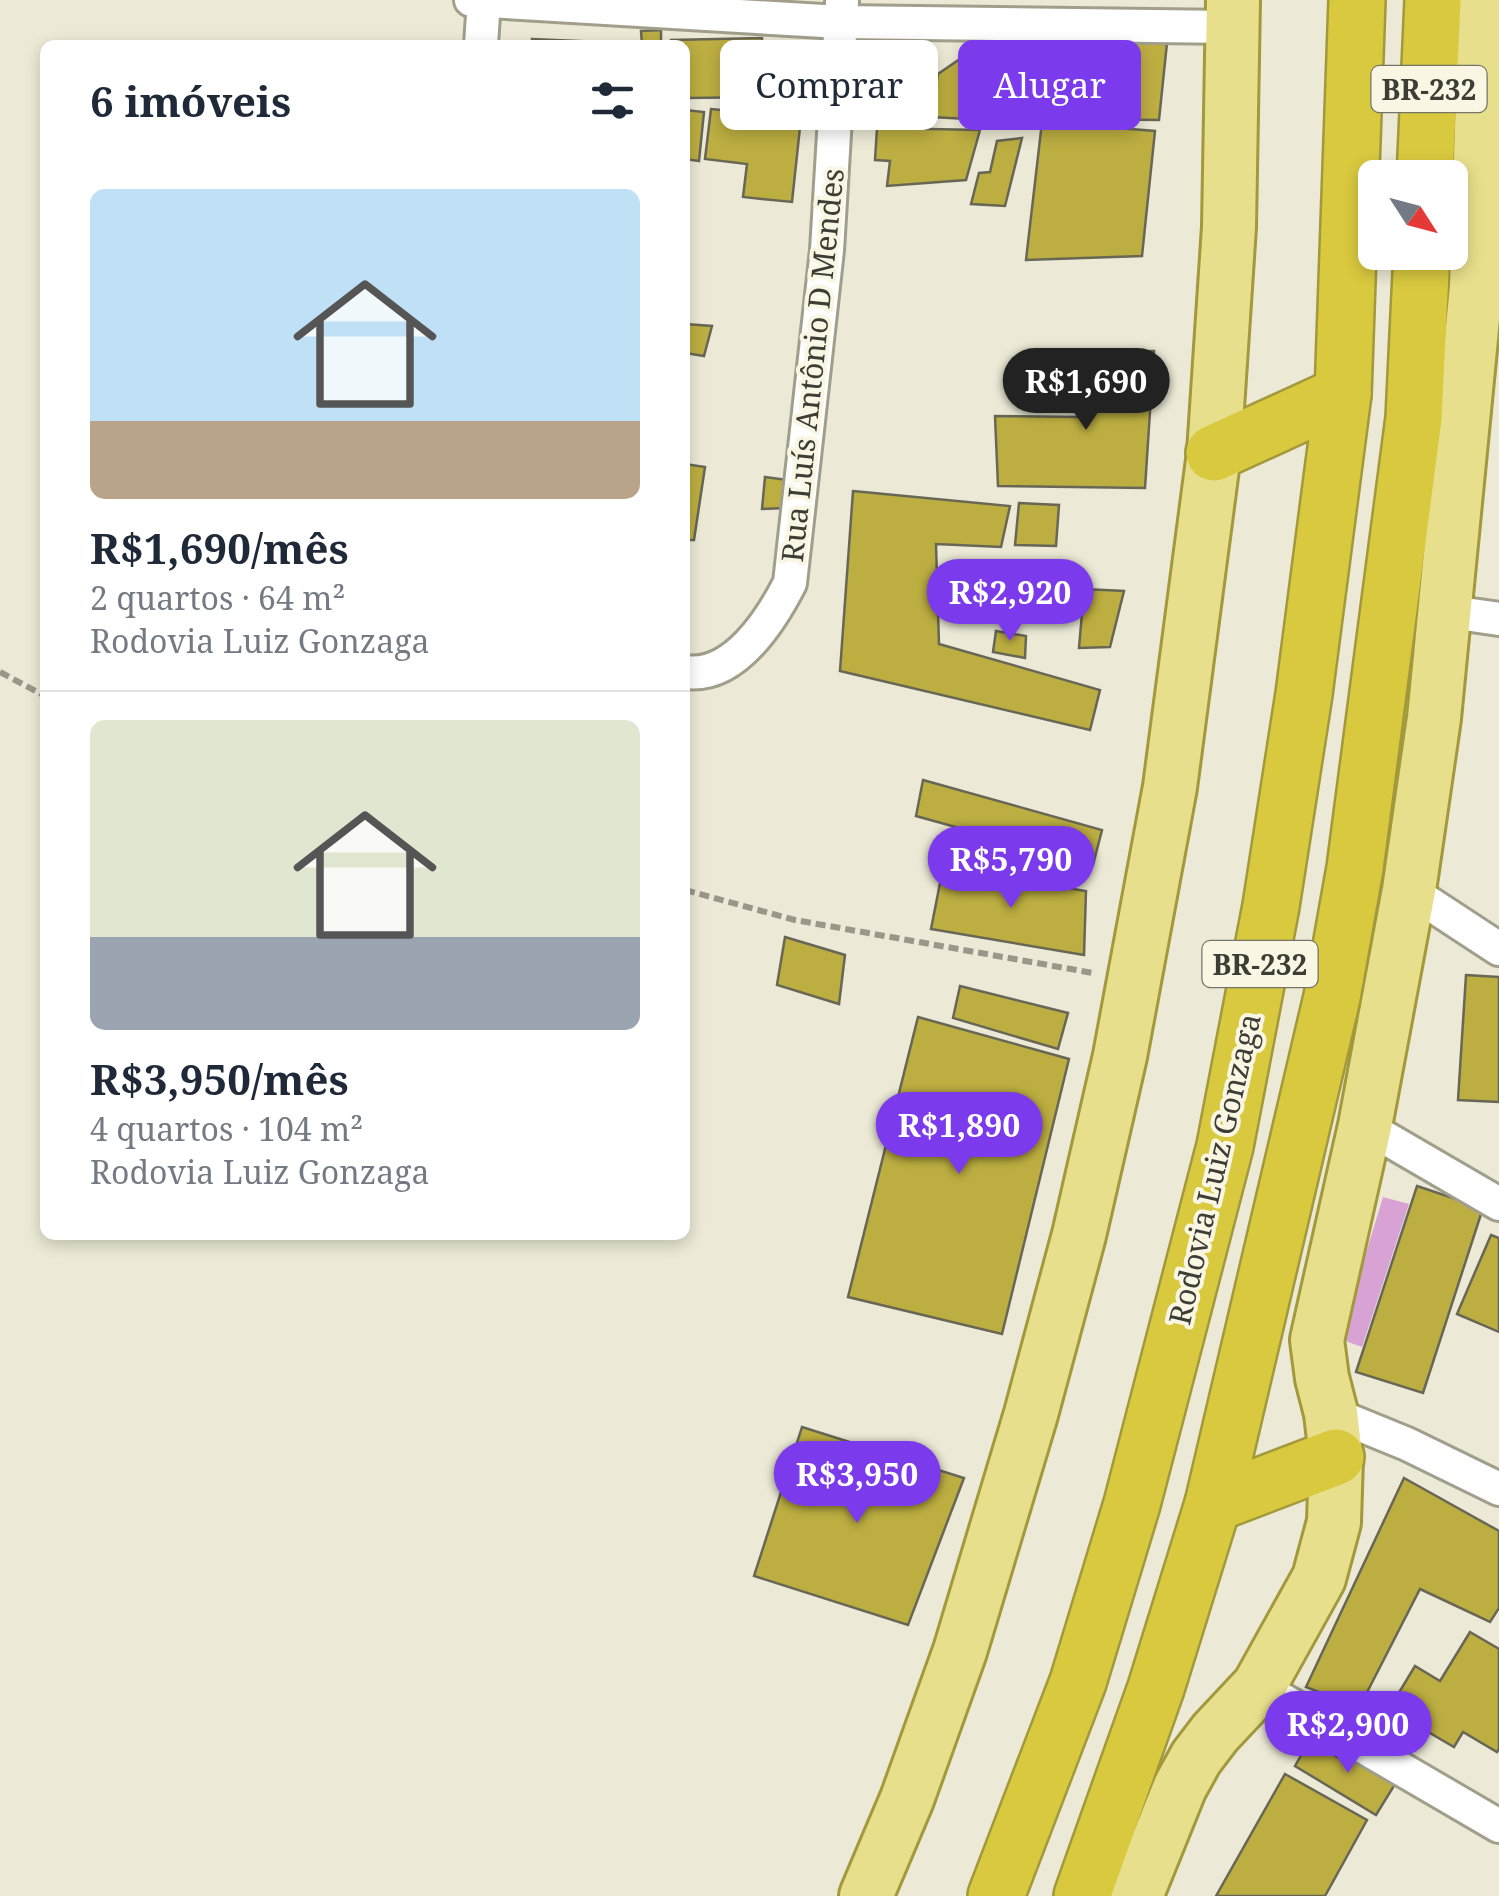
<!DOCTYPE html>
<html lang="pt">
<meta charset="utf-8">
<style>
body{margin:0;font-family:"Noto Serif",serif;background:#f2f2f3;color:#1f2937;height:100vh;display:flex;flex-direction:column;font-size:38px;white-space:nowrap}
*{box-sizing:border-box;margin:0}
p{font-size:32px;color:#747a83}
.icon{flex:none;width:55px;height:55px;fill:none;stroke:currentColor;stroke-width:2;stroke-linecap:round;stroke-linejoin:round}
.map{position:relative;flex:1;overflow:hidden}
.details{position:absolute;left:40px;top:40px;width:650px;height:1200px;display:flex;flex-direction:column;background:#fff;border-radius:15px;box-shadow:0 5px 15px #0003}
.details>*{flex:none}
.guide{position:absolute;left:720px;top:40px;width:628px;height:90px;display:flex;gap:20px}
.needle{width:65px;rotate:126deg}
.tools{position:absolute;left:1358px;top:160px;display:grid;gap:20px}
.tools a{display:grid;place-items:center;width:110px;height:110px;border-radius:15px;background:#fff;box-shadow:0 5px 15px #0003;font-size:50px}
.price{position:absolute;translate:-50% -85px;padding:0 22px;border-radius:35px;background:#7c3aed;color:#fff;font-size:32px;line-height:65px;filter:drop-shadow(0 2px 5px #0008)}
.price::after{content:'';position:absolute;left:50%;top:60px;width:30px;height:22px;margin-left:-15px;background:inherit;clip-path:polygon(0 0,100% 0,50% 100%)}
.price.on{background:#222;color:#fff}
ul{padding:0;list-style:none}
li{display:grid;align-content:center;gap:20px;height:530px;padding:0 50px}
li+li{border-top:2px solid #e0e1e3}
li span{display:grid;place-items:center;height:310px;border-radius:15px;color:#555}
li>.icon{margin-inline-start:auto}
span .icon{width:180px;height:180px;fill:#fffc;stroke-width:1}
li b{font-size:42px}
h2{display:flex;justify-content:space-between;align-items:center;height:120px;padding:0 50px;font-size:42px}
.tag{padding:0 35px;border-radius:15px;background:#fff;box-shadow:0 5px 15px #0003;font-size:35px;line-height:90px}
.tag.on{background:#7c3aed;color:#fff}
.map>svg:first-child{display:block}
</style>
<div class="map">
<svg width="1499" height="1896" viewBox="0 0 1499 1896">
<rect width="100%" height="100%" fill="#ecead6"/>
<polygon fill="#d8a2d5" points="1383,1197 1409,1204 1362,1347 1340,1339"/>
<g fill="#bcae41" stroke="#686756" stroke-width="2.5">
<polygon points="661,30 661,45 642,45 641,31"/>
<polygon points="762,38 763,97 689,98 688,65 685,65 685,45 671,45 671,40"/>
<polygon points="532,39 624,43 624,45 532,45"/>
<polygon points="1073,41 1167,43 1159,120 1070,119"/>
<polygon points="1010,51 1006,121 931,117 938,74 970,52"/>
<polygon points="1019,53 1063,56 1062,116 1018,113"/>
<polygon points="711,109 801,118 792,202 743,197 747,164 705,159"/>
<polygon points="685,110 704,112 699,161 685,159"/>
<polygon points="1042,122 1155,131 1142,256 1026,260"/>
<polygon points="877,128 980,130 966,180 887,186 890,161 875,160"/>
<polygon points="1022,138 1005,206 971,204 979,173 990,172 997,141"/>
<polygon points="685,324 712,326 704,356 685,353"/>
<polygon points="1154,351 1145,488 998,486 995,416 1083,417 1092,352"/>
<polygon points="685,464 705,467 694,540 685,540"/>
<polygon points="765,477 788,480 785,508 762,509"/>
<polygon points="853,491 1010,506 1001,547 936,544 939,644 1100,690 1090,730 840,671"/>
<polygon points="1019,503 1059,505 1056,546 1015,545"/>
<polygon points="1084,589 1124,591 1110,647 1079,648"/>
<polygon points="996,631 1026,636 1025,658 993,652"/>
<polygon points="923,780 1102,830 1093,865 916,816"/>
<polygon points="943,868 1086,891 1084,955 931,929"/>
<polygon points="785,937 845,955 839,1004 777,985"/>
<polygon points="1466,975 1499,977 1499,1102 1458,1100"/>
<polygon points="960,986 1068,1013 1058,1049 953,1018"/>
<polygon points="918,1017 1069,1059 1002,1334 848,1297"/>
<polygon points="1417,1186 1483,1208 1423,1393 1356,1372"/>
<polygon points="1491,1235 1499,1238 1499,1332 1457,1314"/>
<polygon points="802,1427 964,1478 908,1625 754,1576"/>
<polygon points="1404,1478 1499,1531 1499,1608 1490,1622 1420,1589 1359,1708 1306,1687"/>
<polygon points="1470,1632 1499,1649 1499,1749 1497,1752 1463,1732 1454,1747 1389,1709 1415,1666 1440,1681"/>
<polygon points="1310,1740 1339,1758 1345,1749 1397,1781 1376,1815 1295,1766"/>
<polygon points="1285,1774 1367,1820 1325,1896 1216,1896"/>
</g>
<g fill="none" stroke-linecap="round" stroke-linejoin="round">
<defs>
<g id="street">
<polyline points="471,0 840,22 1232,27"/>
<polyline points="481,45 484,0"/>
<polyline points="1444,611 1499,619"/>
<path d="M685 672C734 679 771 620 790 583L827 250 842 2"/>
<polyline points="1409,890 1499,949"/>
<polyline points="1365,1126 1499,1204"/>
<polyline points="1331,1413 1407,1444 1499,1489"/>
<polyline points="1259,1686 1499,1826"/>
</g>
<g id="primary">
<polyline points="866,1896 907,1799 960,1651 1031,1414 1079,1235 1120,1056 1170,787 1214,453 1229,227 1233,0"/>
<polyline points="1136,1896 1180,1787 1196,1758 1215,1733 1259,1686 1319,1578 1334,1522 1336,1457 1331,1413 1322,1378 1317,1340 1365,1126 1409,890 1434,718 1476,287 1485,0"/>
</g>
<g id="highway">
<polyline points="1425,178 1433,0"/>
<polyline points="1214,453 1343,394"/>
<polyline points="1213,1504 1336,1457"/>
<polyline points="996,1896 1078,1682 1132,1504 1225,1146 1271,906 1304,694 1343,394 1357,0"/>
<polyline points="1082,1896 1156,1688 1213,1504 1332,997 1355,868 1414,418 1422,252"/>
</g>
</defs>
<use href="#street" stroke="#a19f8c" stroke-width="38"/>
<use href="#primary" stroke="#a2983c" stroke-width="58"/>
<use href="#highway" stroke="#a2983c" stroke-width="60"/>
<g stroke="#99978a" stroke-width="6" stroke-dasharray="10 5" stroke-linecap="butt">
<polyline points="0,672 45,696"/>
<polyline points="685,890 795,920 1093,973"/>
</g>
<use href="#street" stroke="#fff" stroke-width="32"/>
<use href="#primary" stroke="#e8df8c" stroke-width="52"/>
<use href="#highway" stroke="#d9c93f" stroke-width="55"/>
</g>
<g text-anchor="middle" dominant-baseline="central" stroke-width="8" stroke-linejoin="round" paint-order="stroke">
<g fill="#f9f7e3" stroke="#757469" stroke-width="2.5">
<rect x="1371.5" y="66" width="115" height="46" rx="8"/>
<rect x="1202.5" y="941" width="115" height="46" rx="8"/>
</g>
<g font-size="28" font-weight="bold" fill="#3d3c35">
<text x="1429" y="89">BR-232</text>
<text x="1260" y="964">BR-232</text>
</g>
<g font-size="30" fill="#3d3c35" stroke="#f9f7e3">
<text transform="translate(812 365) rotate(-84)">Rua Luís Antônio D Mendes</text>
<text transform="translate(1214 1169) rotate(-77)">Rodovia Luiz Gonzaga</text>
</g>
</g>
</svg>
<div class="tools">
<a><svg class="needle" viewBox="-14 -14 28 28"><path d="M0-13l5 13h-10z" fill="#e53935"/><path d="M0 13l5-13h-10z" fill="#747a83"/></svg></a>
</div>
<b class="price on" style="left:1086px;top:433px">R$1,690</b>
<b class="price" style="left:1010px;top:644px">R$2,920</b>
<b class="price" style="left:1011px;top:911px">R$5,790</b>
<b class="price" style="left:959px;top:1177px">R$1,890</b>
<b class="price" style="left:857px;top:1526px">R$3,950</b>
<b class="price" style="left:1348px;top:1776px">R$2,900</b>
<div class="guide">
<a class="tag">Comprar</a>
<a class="tag on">Alugar</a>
</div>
<section class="details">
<h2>6 imóveis<svg class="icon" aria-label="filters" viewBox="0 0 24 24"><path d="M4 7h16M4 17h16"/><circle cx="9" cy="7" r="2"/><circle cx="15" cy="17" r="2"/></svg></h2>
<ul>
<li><span style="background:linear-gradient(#bfe0f5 75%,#b9a48a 0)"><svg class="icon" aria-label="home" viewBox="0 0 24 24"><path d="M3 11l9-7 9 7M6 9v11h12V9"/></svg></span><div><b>R$1,690/mês</b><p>2 quartos · 64 m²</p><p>Rodovia Luiz Gonzaga</p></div></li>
<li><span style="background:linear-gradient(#dfe7d0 70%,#9aa5b1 0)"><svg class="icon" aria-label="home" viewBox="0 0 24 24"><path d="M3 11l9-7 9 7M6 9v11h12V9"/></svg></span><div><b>R$3,950/mês</b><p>4 quartos · 104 m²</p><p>Rodovia Luiz Gonzaga</p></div></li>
</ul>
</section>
</div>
